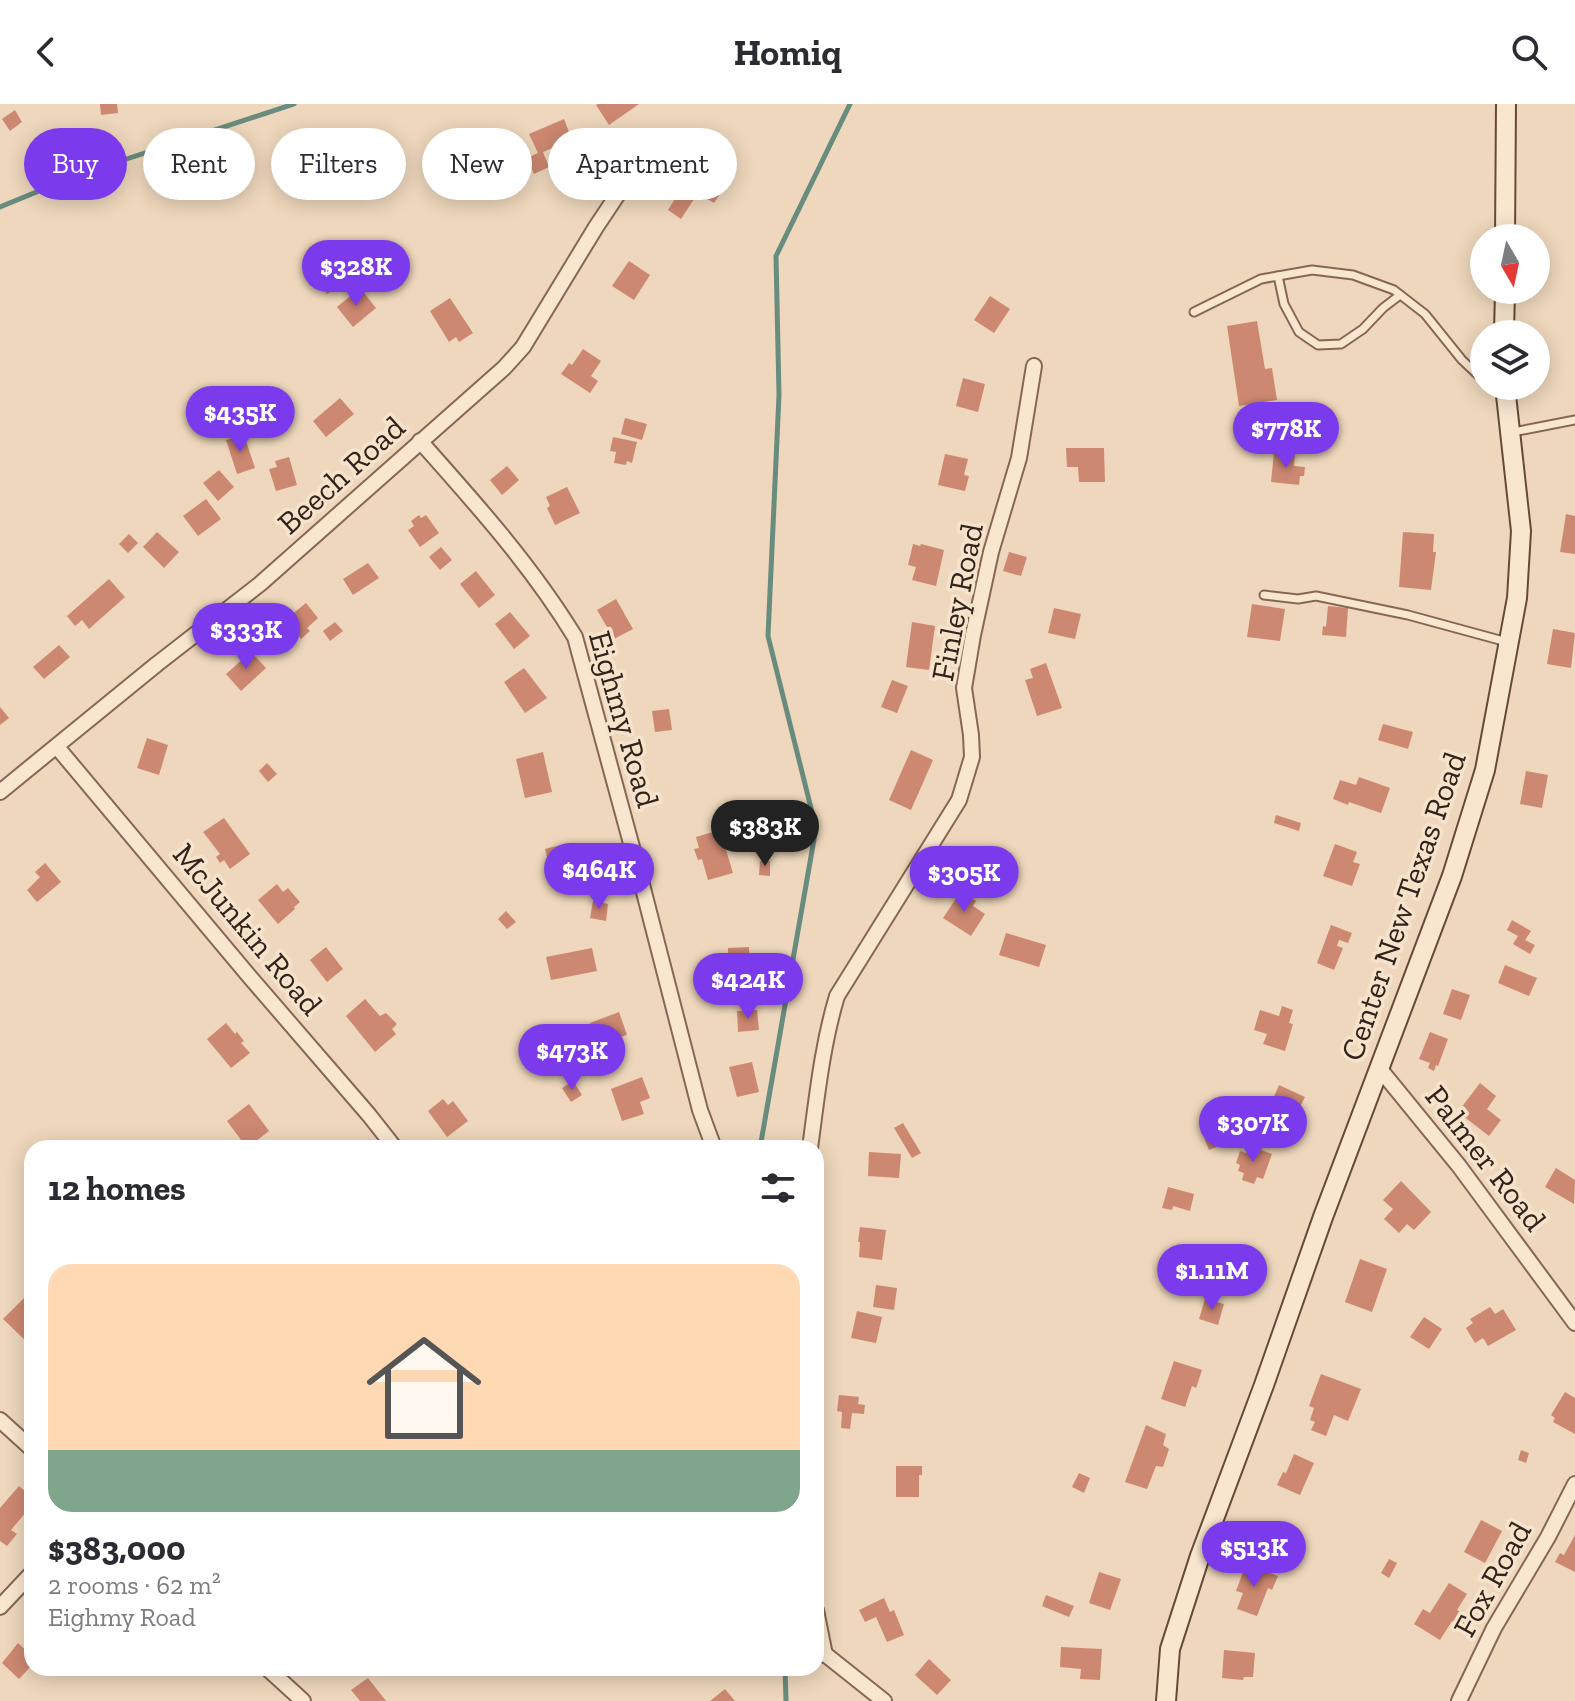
<!DOCTYPE html>
<meta charset="utf-8">
<style>
body{margin:0;font-family:"Zilla Slab",serif;background:#f7f7f7;color:#2b2b33;height:100vh;display:flex;flex-direction:column;font-size:30px;white-space:nowrap}
*{box-sizing:border-box;margin:0}
p{font-size:26px;color:#7c7c81}
.icon{flex:none;width:44px;height:44px;fill:none;stroke:currentColor;stroke-width:2;stroke-linecap:round;stroke-linejoin:round}
.map{position:relative;flex:1;overflow:hidden}
.details{position:absolute;left:24px;top:1036px;width:800px;height:536px;display:flex;flex-direction:column;background:#fff;border-radius:24px;box-shadow:0 4px 20px #0003}
.details>*{flex:none}
.hud{position:absolute;left:24px;top:24px;width:800px;height:72px;display:flex;gap:16px}
.needle{width:52px;rotate:171deg}
.controls{position:absolute;left:1470px;top:120px;display:grid;gap:16px}
.controls a{display:grid;place-items:center;width:80px;height:80px;border-radius:50%;background:#fff;box-shadow:0 4px 20px #0003;font-size:40px}
.price{position:absolute;translate:-50% -68px;padding:0 18px;border-radius:28px;background:#7c3aed;color:#fff;font-size:26px;line-height:52px;filter:drop-shadow(0 2px 4px #0008)}
.price::after{content:'';position:absolute;left:50%;top:48px;width:24px;height:18px;margin-left:-12px;background:inherit;clip-path:polygon(0 0,100% 0,50% 100%)}
.price.on{background:#222;color:#fff}
ul{padding:0;list-style:none}
li{display:grid;align-content:center;gap:16px;height:424px;padding:0 24px}
li span{display:grid;place-items:center;height:248px;border-radius:24px;color:#555}
li>.icon{margin-inline-start:auto}
span .icon{width:144px;height:144px;fill:#fffc;stroke-width:1}
li b{font-size:34px}
h2{display:flex;justify-content:space-between;align-items:center;height:96px;padding:0 24px;font-size:34px}
.pill{padding:0 28px;border-radius:36px;background:#fff;box-shadow:0 4px 20px #0003;font-size:28px;line-height:72px}
.pill.on{background:#7c3aed;color:#fff}
header{display:flex;justify-content:space-between;align-items:center;height:104px;padding:0 24px;background:#fff;font-size:36px;font-weight:800}
.map>svg:first-child{display:block}
</style>
<header><svg class="icon" aria-label="back" viewBox="0 0 24 24"><path d="M15 5l-7 7 7 7"/></svg>Homiq<svg class="icon" aria-label="search" viewBox="0 0 24 24"><circle cx="10" cy="10" r="6"/><path d="M15 15l6 6"/></svg></header>
<div class="map">
<svg width="1575" height="1597" viewBox="0 0 1575 1597">
<rect width="100%" height="100%" fill="#eed7bc"/>
<g fill="none" stroke-linecap="round" stroke-linejoin="round">
<g stroke="#688c7d" stroke-width="5">
<polyline points="0,103 78,71 294,0"/>
<polyline points="760,1044 816,724 768,532 779,291 776,152 850,0"/>
<polyline points="785,1564 786,1597"/>
</g>
</g>
<g fill="#cd8871">
<polygon points="100,0 117,0 118,9 101,11"/>
<polygon points="598,0 639,0 609,21 596,1"/>
<polygon points="15,6 22,18 10,27 2,15"/>
<polygon points="564,15 572,36 543,48 549,63 534,70 527,54 538,49 529,30"/>
<polygon points="697,60 713,71 711,74 725,83 714,99 698,89 681,115 668,106"/>
<polygon points="629,157 650,171 634,196 612,182"/>
<polygon points="334,160 345,178 327,190 315,172"/>
<polygon points="360,184 376,204 353,223 337,203"/>
<polygon points="990,192 1010,205 994,229 974,216"/>
<polygon points="450,194 473,229 459,238 456,233 449,238 430,207"/>
<polygon points="1257,217 1265,265 1272,264 1277,296 1239,302 1227,222"/>
<polygon points="583,245 601,257 591,272 598,277 590,289 561,270 569,259 572,261"/>
<polygon points="963,274 985,280 978,308 956,302"/>
<polygon points="340,294 354,310 326,333 313,317"/>
<polygon points="625,314 647,320 642,336 621,330"/>
<polygon points="244,331 255,364 237,370 226,336"/>
<polygon points="613,333 637,338 632,359 627,357 626,361 614,359 616,348 610,347"/>
<polygon points="1066,344 1104,344 1105,378 1079,378 1078,363 1067,363"/>
<polygon points="1274,348 1295,351 1294,362 1305,363 1304,372 1300,372 1299,381 1271,378"/>
<polygon points="945,350 968,355 964,371 969,372 965,387 938,381"/>
<polygon points="289,353 297,381 276,387 269,365 277,363 275,357"/>
<polygon points="507,362 519,376 502,391 490,376"/>
<polygon points="219,366 234,383 218,397 203,379"/>
<polygon points="567,383 580,409 555,421 547,404 550,402 546,393"/>
<polygon points="206,395 221,415 198,432 183,412"/>
<polygon points="1566,410 1575,412 1575,450 1560,448"/>
<polygon points="419,411 421,414 426,411 439,429 420,443 408,426 414,422 411,417"/>
<polygon points="157,428 179,448 164,464 143,443"/>
<polygon points="1403,428 1434,430 1433,448 1436,448 1431,486 1399,483"/>
<polygon points="129,430 138,439 128,449 119,440"/>
<polygon points="913,440 920,442 921,440 944,446 936,482 912,476 916,463 908,461"/>
<polygon points="441,443 452,456 440,466 429,453"/>
<polygon points="1009,448 1027,453 1021,472 1003,467"/>
<polygon points="368,459 379,474 353,491 343,475"/>
<polygon points="476,467 495,491 479,504 460,480"/>
<polygon points="109,475 125,493 89,525 82,516 75,522 67,512"/>
<polygon points="616,495 633,525 614,535 597,506"/>
<polygon points="306,499 318,514 307,524 310,527 301,535 285,516"/>
<polygon points="1252,500 1285,505 1280,537 1247,533"/>
<polygon points="1328,502 1348,504 1346,533 1322,531 1323,522 1326,523"/>
<polygon points="1054,504 1081,510 1075,535 1048,529"/>
<polygon points="510,508 530,532 514,545 495,520"/>
<polygon points="335,518 343,527 330,537 323,527"/>
<polygon points="912,518 935,522 929,566 906,563"/>
<polygon points="1553,525 1575,529 1571,564 1547,560"/>
<polygon points="59,541 70,553 44,575 33,563"/>
<polygon points="251,548 266,564 241,587 226,570"/>
<polygon points="1046,559 1062,604 1037,612 1025,576 1033,574 1030,565"/>
<polygon points="524,564 547,594 525,609 504,578"/>
<polygon points="892,576 908,582 897,609 881,603"/>
<polygon points="0,603 9,614 0,621"/>
<polygon points="669,605 672,626 655,628 652,607"/>
<polygon points="1383,620 1413,628 1408,645 1378,636"/>
<polygon points="147,634 168,641 159,671 137,664"/>
<polygon points="911,646 933,656 911,706 889,696"/>
<polygon points="543,648 552,688 525,694 516,655"/>
<polygon points="267,659 277,670 268,678 259,667"/>
<polygon points="1526,667 1548,671 1542,704 1520,700"/>
<polygon points="1359,673 1390,684 1381,709 1349,698 1348,701 1333,695 1340,676 1356,681"/>
<polygon points="1276,711 1301,719 1299,727 1274,719"/>
<polygon points="224,714 250,750 230,765 224,756 220,759 216,753 220,750 203,728"/>
<polygon points="720,726 733,769 708,776 702,755 698,756 694,745 699,744 696,733"/>
<polygon points="565,740 573,774 554,779 545,745"/>
<polygon points="1335,740 1357,748 1353,758 1360,760 1352,782 1323,772"/>
<polygon points="760,757 770,757 770,772 759,771"/>
<polygon points="45,759 61,778 37,798 27,786 40,773 35,768"/>
<polygon points="277,780 283,788 288,784 300,798 294,803 295,805 278,820 258,796"/>
<polygon points="961,787 976,797 973,802 985,810 971,832 943,814"/>
<polygon points="593,797 608,800 606,817 590,814"/>
<polygon points="506,807 516,818 507,825 498,815"/>
<polygon points="1512,816 1531,827 1525,836 1535,841 1530,850 1513,840 1518,832 1507,826"/>
<polygon points="1331,821 1352,829 1348,839 1339,836 1337,842 1343,844 1334,866 1317,859"/>
<polygon points="1006,829 1046,841 1039,863 999,851"/>
<polygon points="326,843 343,865 327,878 310,856"/>
<polygon points="749,843 750,894 727,895 727,882 725,883 724,857 728,857 728,844"/>
<polygon points="592,844 597,867 551,876 546,853"/>
<polygon points="1505,861 1537,874 1529,892 1498,879"/>
<polygon points="1452,885 1470,891 1461,916 1443,910"/>
<polygon points="365,895 380,912 386,909 397,920 392,925 396,930 375,948 346,912"/>
<polygon points="1282,902 1293,906 1289,919 1293,920 1285,947 1263,940 1267,930 1254,926 1260,906 1279,912"/>
<polygon points="757,906 759,926 738,928 737,907"/>
<polygon points="619,908 627,931 620,933 625,946 589,959 584,945 598,940 590,919"/>
<polygon points="226,919 235,930 237,928 244,937 241,939 250,949 231,964 207,935"/>
<polygon points="1430,928 1448,935 1438,962 1436,961 1434,967 1428,964 1430,959 1419,955"/>
<polygon points="752,958 759,988 737,993 729,963"/>
<polygon points="642,973 650,994 640,998 644,1010 622,1017 611,985"/>
<polygon points="573,977 582,991 571,998 562,984"/>
<polygon points="1480,979 1496,992 1487,1005 1501,1016 1489,1032 1458,1008"/>
<polygon points="1279,981 1305,993 1297,1009 1290,1006 1284,1020 1266,1011"/>
<polygon points="443,995 448,1001 453,997 468,1017 447,1033 428,1007"/>
<polygon points="249,1000 269,1027 247,1044 227,1017"/>
<polygon points="903,1019 921,1049 912,1054 894,1024"/>
<polygon points="1215,1029 1220,1042 1209,1046 1204,1033"/>
<polygon points="1249,1042 1272,1050 1263,1075 1257,1073 1254,1080 1242,1076 1244,1069 1238,1067 1240,1061 1236,1059 1240,1047 1246,1049"/>
<polygon points="869,1048 901,1050 899,1074 868,1072"/>
<polygon points="1556,1064 1575,1076 1574,1100 1545,1083"/>
<polygon points="1401,1077 1431,1108 1414,1126 1407,1120 1399,1129 1384,1115 1393,1105 1383,1096"/>
<polygon points="1168,1083 1194,1090 1190,1107 1173,1102 1172,1106 1162,1104"/>
<polygon points="860,1123 886,1126 882,1156 859,1153 860,1138 858,1138"/>
<polygon points="1360,1155 1387,1165 1372,1208 1345,1198"/>
<polygon points="876,1181 897,1184 894,1206 873,1203"/>
<polygon points="24,1194 32,1202 32,1237 29,1240 3,1215"/>
<polygon points="1205,1195 1224,1200 1218,1221 1199,1215"/>
<polygon points="1490,1203 1495,1210 1503,1205 1516,1226 1488,1242 1483,1234 1475,1239 1466,1224 1473,1219 1470,1215"/>
<polygon points="857,1207 882,1213 876,1239 851,1234"/>
<polygon points="1424,1213 1442,1225 1429,1245 1410,1233"/>
<polygon points="1174,1257 1202,1266 1196,1284 1192,1282 1185,1303 1161,1295"/>
<polygon points="1321,1270 1361,1285 1348,1317 1334,1311 1326,1332 1311,1326 1315,1318 1310,1316 1314,1304 1309,1302"/>
<polygon points="1565,1288 1575,1294 1575,1330 1553,1318 1555,1314 1551,1311"/>
<polygon points="839,1291 859,1293 858,1300 865,1301 864,1310 852,1309 850,1325 841,1324 842,1308 837,1307"/>
<polygon points="1146,1321 1166,1330 1163,1341 1169,1345 1163,1363 1156,1362 1147,1385 1125,1378"/>
<polygon points="1521,1346 1529,1349 1526,1359 1518,1356"/>
<polygon points="1294,1350 1314,1359 1300,1391 1277,1381 1283,1368 1286,1369"/>
<polygon points="896,1362 922,1362 922,1371 919,1371 919,1393 896,1393"/>
<polygon points="1079,1369 1090,1374 1084,1389 1072,1383"/>
<polygon points="19,1382 32,1393 32,1401 11,1426 17,1430 7,1442 0,1437 0,1404"/>
<polygon points="1481,1416 1502,1427 1485,1459 1464,1448"/>
<polygon points="1575,1431 1575,1468 1555,1458 1560,1449 1564,1451"/>
<polygon points="1389,1455 1397,1459 1389,1474 1381,1469"/>
<polygon points="1246,1460 1278,1472 1272,1486 1268,1484 1257,1512 1237,1505 1243,1489 1236,1487"/>
<polygon points="1099,1468 1121,1475 1110,1506 1089,1499"/>
<polygon points="1449,1479 1467,1490 1457,1506 1469,1514 1463,1523 1452,1517 1440,1536 1414,1520 1423,1505 1430,1509"/>
<polygon points="1046,1491 1074,1502 1069,1513 1042,1502"/>
<polygon points="884,1494 890,1508 894,1506 904,1531 887,1538 876,1513 865,1518 859,1506"/>
<polygon points="18,1539 32,1552 32,1561 19,1575 2,1559"/>
<polygon points="1061,1543 1102,1545 1100,1576 1080,1575 1081,1565 1060,1563"/>
<polygon points="1224,1546 1255,1549 1253,1573 1244,1573 1243,1576 1222,1574"/>
<polygon points="929,1555 951,1576 937,1591 915,1571"/>
<polygon points="368,1574 386,1597 360,1597 351,1586"/>
<polygon points="725,1585 735,1597 710,1597"/>
</g>
<g fill="none" stroke-linecap="round" stroke-linejoin="round">
<defs>
<g id="lane">
<polyline points="1278,172 1284,200 1299,228 1318,241 1341,240 1363,225 1383,204 1400,191"/>
<polyline points="1194,208 1261,175 1312,166 1353,171 1394,186 1425,210 1462,256 1479,272 1484,272"/>
<polyline points="1513,328 1575,316"/>
<polyline points="1264,491 1298,495 1316,492 1408,511 1507,538"/>
</g>
<g id="street">
<path d="M420 337C476 400 531 461 575 533L638 765 700 1006 714 1044"/>
<polyline points="57,643 249,872 369,1011 395,1044"/>
<polyline points="0,688 157,560 260,480 504,264 523,243 596,123 654,36"/>
<polyline points="1379,964 1459,1062 1575,1219"/>
<path d="M810 1044C817 993 822 942 837 892L959 696 972 653 971 631 964 584 973 531 991 448 1019 354 1034 262"/>
<polyline points="0,1316 32,1345"/>
<polyline points="0,1503 32,1469"/>
<polyline points="816,1506 825,1551"/>
<polyline points="816,1543 884,1597"/>
<polyline points="267,1564 303,1597"/>
<polyline points="1459,1597 1494,1524 1548,1433 1575,1380"/>
</g>
<g id="secondary">
<polyline points="1505,134 1506,0"/>
<polyline points="1504,230 1505,186"/>
<polyline points="1166,1597 1170,1545 1200,1452 1264,1281 1323,1113 1452,772 1485,666 1517,494 1521,427 1505,282"/>
</g>
</defs>
<use href="#lane" stroke="#866755" stroke-width="11"/>
<use href="#street" stroke="#866755" stroke-width="18"/>
<use href="#secondary" stroke="#674939" stroke-width="22"/>
<use href="#lane" stroke="#f9e6cf" stroke-width="7"/>
<use href="#street" stroke="#f9e6cf" stroke-width="14"/>
<use href="#secondary" stroke="#f9e6cf" stroke-width="18"/>
</g>
<g text-anchor="middle" dominant-baseline="central" stroke-width="7" stroke-linejoin="round" paint-order="stroke">
<g font-size="32" fill="#34231b" stroke="#f6e3cb">
<text transform="translate(341 371) rotate(-42)">Beech Road</text>
<text transform="translate(957 498) rotate(-79)">Finley Road</text>
<text transform="translate(624 615) rotate(74)">Eighmy Road</text>
<text transform="translate(1403 802) rotate(-71)">Center New Texas Road</text>
<text transform="translate(248 825) rotate(50)">McJunkin Road</text>
<text transform="translate(1486 1054) rotate(52)">Palmer Road</text>
<text transform="translate(1492 1475) rotate(-61)">Fox Road</text>
</g>
</g>
</svg>
<div class="controls">
<a><svg class="needle" viewBox="-14 -14 28 28"><path d="M0-13l5 13h-10z" fill="#e53935"/><path d="M0 13l5-13h-10z" fill="#7c7c81"/></svg></a>
<a><svg class="icon" aria-label="layers" viewBox="0 0 24 24"><path d="M12 4l9 5-9 5-9-5zM3 14l9 5 9-5"/></svg></a>
</div>
<b class="price" style="left:356px;top:204px">$328K</b>
<b class="price" style="left:240px;top:350px">$435K</b>
<b class="price" style="left:1286px;top:366px">$778K</b>
<b class="price" style="left:246px;top:567px">$333K</b>
<b class="price on" style="left:765px;top:764px">$383K</b>
<b class="price" style="left:599px;top:807px">$464K</b>
<b class="price" style="left:964px;top:810px">$305K</b>
<b class="price" style="left:748px;top:917px">$424K</b>
<b class="price" style="left:572px;top:988px">$473K</b>
<b class="price" style="left:1253px;top:1060px">$307K</b>
<b class="price" style="left:1212px;top:1208px">$1.11M</b>
<b class="price" style="left:1254px;top:1485px">$513K</b>
<div class="hud">
<a class="pill on">Buy</a>
<a class="pill">Rent</a>
<a class="pill">Filters</a>
<a class="pill">New</a>
<a class="pill">Apartment</a>
</div>
<section class="details">
<h2>12 homes<svg class="icon" aria-label="filters" viewBox="0 0 24 24"><path d="M4 7h16M4 17h16"/><circle cx="9" cy="7" r="2"/><circle cx="15" cy="17" r="2"/></svg></h2>
<ul>
<li><span style="background:linear-gradient(#ffd9b3 75%,#7fa58c 0)"><svg class="icon" aria-label="home" viewBox="0 0 24 24"><path d="M3 11l9-7 9 7M6 9v11h12V9"/></svg></span><div><b>$383,000</b><p>2 rooms · 62 m²</p><p>Eighmy Road</p></div></li>
</ul>
</section>
</div>
